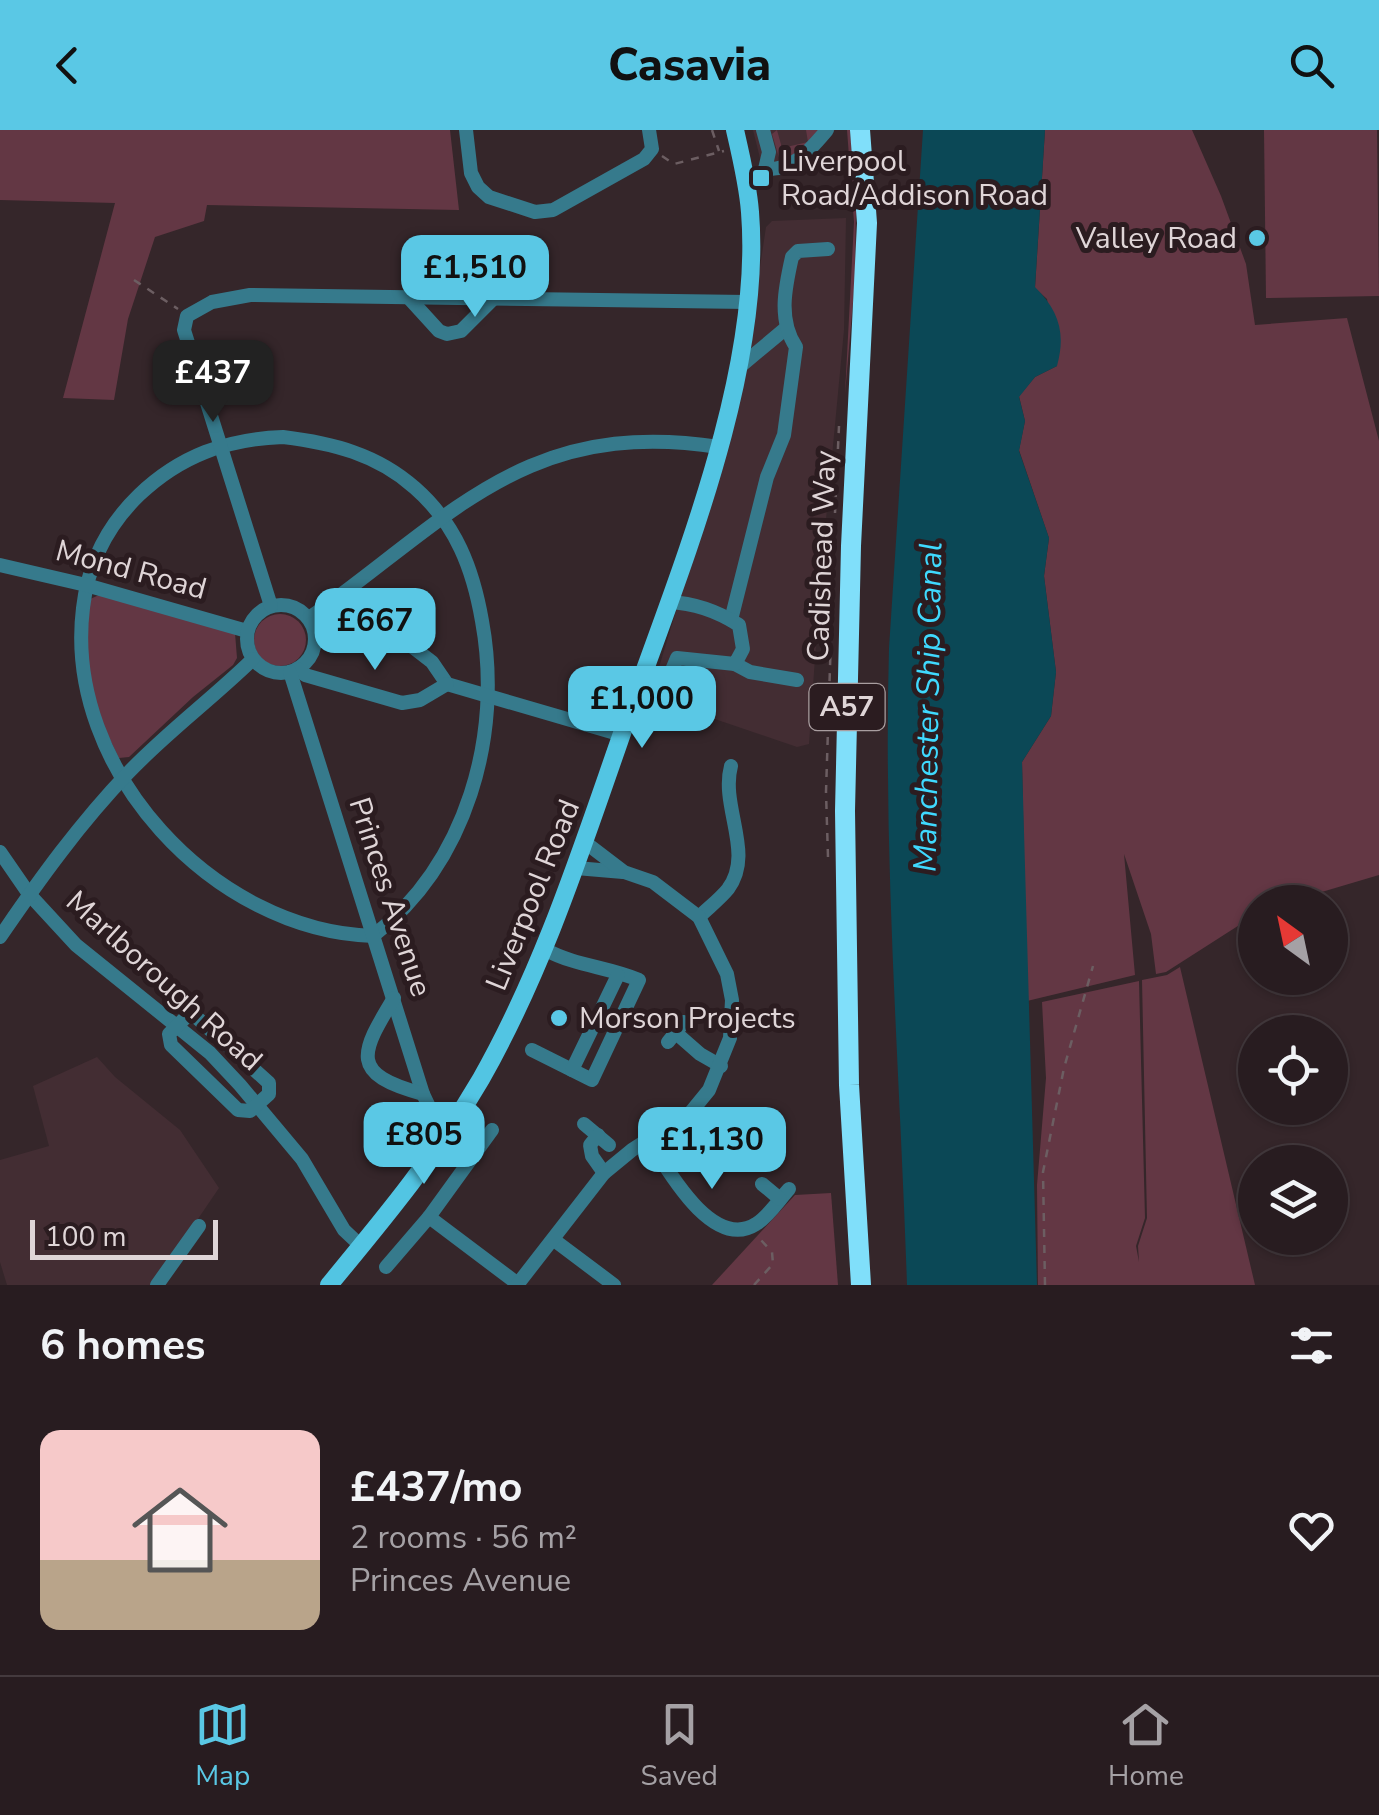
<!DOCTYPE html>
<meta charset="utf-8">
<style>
body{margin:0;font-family:"Nunito Sans",sans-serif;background:#302529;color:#f1f3f6;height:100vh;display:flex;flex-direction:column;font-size:38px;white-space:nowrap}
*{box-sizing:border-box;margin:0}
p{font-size:32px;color:#a5a1a5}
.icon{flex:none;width:55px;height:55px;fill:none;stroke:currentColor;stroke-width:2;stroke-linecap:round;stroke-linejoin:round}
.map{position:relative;height:1155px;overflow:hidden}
.side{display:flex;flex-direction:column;background:#281c20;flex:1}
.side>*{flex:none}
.needle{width:65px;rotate:327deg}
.controls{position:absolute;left:1238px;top:755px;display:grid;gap:20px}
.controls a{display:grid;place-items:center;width:110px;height:110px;border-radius:50%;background:#281c20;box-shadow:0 2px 8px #0004,0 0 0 2px #443a3e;font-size:50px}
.scale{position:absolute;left:30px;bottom:25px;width:188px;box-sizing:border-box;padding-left:10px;border:5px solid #dfd5d7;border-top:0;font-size:28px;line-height:35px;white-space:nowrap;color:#dfd5d7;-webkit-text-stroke:8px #2b1c20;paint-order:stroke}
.price{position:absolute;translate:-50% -85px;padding:0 22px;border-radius:20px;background:#5ac8e5;color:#111;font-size:32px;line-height:65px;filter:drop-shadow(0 2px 5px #0008)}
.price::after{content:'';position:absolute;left:50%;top:60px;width:30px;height:22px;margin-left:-15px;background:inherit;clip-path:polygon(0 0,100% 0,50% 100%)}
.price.on{background:#222;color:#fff}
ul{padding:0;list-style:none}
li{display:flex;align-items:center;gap:30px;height:250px;padding:0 40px}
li+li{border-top:2px solid #443a3e}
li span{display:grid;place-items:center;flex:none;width:280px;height:200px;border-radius:20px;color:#555}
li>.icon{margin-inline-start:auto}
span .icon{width:120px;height:120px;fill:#fffc;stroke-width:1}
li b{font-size:42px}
h2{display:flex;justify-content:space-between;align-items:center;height:120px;padding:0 40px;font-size:42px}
header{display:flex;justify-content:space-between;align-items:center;height:130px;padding:0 40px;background:#5ac8e5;color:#111;font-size:45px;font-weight:800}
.menu{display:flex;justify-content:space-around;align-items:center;height:140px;border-top:2px solid #443a3e;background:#281c20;font-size:28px;color:#a5a1a5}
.menu a{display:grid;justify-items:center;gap:5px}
.menu .on{color:#5ac8e5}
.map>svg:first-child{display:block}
</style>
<header><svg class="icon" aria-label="back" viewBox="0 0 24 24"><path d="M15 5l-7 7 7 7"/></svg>Casavia<svg class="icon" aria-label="search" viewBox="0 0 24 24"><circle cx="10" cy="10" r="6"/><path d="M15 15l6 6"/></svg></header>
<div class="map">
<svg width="1379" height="1155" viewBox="0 0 1379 1155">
<rect width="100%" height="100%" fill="#35262a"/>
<g fill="#432d33">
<polygon points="753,0 835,0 802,37 765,48"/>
<polygon points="846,88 844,200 821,442 809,614 797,617 650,567 727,313 751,197 766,97 772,91"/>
<polygon points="97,927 115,947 180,1000 219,1058 153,1155 7,1155 0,1132 0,1030 49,1016 33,956"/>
</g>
<g fill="#633744">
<polygon points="0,0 450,0 459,80 207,75 204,91 155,107 128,189 114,270 63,268 115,73 0,70"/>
<polygon points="777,0 782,18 808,12 806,0 821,0 792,28 780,31 772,4"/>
<polygon points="847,0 850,0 856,74 855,149 845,264 854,92"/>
<polygon points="1045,0 1192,0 1221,66 1246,134 1255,195 1347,188 1379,311 1379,745 1288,772 1255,772 1255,785 1166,842 1156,844 1151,804 1124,724 1135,845 1027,871 1022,632 1051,586 1056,542 1044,446 1049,408 1019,320 1025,291 1019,266 1035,247 1057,236 1047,169 1035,158"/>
<polygon points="1264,0 1377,0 1379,166 1266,168"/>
<polygon points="99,465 235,503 237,528 233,535 193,567 129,627 119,628 99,588 84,533 88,470"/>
<circle cx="280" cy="510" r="26"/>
<polygon points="1180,837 1255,1155 1038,1155 1037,1055 1046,948 1042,872 1139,851 1145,1088 1136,1116 1139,1132 1138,1116 1147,1088 1142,850 1167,845"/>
<polygon points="831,1063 838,1155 712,1155 795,1065"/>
</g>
<path fill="#0b4856" d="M923 0H1045L1035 157C1059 181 1066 203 1057 236L1035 247 1019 267 1025 291 1019 321 1049 408 1044 446 1056 542 1051 586 1022 632 1037 1155H907C900 943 883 730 889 518Z"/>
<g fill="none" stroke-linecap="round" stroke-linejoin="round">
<g stroke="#6c5e62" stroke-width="2.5" stroke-dasharray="8 8" stroke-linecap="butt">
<polyline points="712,0 719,21"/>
<polyline points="662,26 674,34 724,21"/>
<polyline points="134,150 178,179"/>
<polyline points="835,383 839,296"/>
<polyline points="828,727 826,662 831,506"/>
<polyline points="754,1155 773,1134 772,1122 760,1109"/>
<polyline points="1045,1155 1043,1042 1064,938 1093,836"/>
</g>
<g stroke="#367a8c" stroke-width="14">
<polyline points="466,0 471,43 478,57 489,67 535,82 553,80 644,29 652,19 649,0"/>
<path d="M763 0 769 22 765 39C793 41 810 20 827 0"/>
<polyline points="408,167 439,201 447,204 461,201 494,168"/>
<polyline points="737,239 785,199"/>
<path d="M283 307C332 313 377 324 415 358 456 394 473 439 482 491 503 605 467 733 373 806 214 801 63 639 83 478 88 435 107 396 139 365 180 326 226 309 283 307Z"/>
<polyline points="0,435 86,455 247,501"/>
<circle cx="281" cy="509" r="34"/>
<polyline points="271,476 184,200 187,186 212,172 250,165 747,172"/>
<path d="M309 488C451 388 525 287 719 317"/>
<path d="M731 490 767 347 784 305 796 217C778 190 785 158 792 127L798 121 828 119"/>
<polyline points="312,494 410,515 432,532 447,554 622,605"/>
<polyline points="735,534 750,542 797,550"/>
<polyline points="298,539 305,545 402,573 420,570 447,554"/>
<polyline points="290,542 423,964 432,983 450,1001"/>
<path d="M665 557 677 528 735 534 743 519 739 495C717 481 694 473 669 472"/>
<polyline points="0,722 29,764 76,815 210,923 240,955 302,1029 344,1100 361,1116"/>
<polyline points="576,738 623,742"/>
<path d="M699 787C708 778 720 769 728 759 755 723 720 677 731 636"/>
<path d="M0 807C39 750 80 693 128 643 167 602 212 569 253 529"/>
<path d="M394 868C360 924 349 944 423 964"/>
<polygon points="194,885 269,953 269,964 250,981 238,980 171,915 169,904 186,887"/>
<polyline points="676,903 700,924 721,936"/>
<polyline points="668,912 684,892"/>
<path d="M532 920 592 950 639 850C609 837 576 836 546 820"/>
<polyline points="572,940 618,845"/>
<polyline points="584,994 609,1015"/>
<polyline points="598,1005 590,1015 592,1026 604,1043"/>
<path d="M648 1009C666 1037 712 1122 756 1094 768 1087 779 1070 789 1059"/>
<polyline points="762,1054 780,1069"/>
<polyline points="429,1087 518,1154"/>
<polyline points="554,1110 614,1155"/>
<polyline points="386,1137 429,1087 492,1000"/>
<polyline points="157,1155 199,1096"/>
<polyline points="517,1155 604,1043 632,1020 691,982 709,960 730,908 732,870 727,844 699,787 653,752 624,742 586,713"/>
</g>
<path stroke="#52c5e3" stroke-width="18" d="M329 1155C386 1086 436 1026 481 949 545 836 583 714 626 592 679 442 763 243 750 82 748 55 741 26 735 0"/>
<polyline stroke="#80dffa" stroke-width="20" points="860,0 867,93 851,416 845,681 849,955 861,1155"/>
</g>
<g fill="#5ac8e5" stroke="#2b1c20" stroke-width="4">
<rect x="751" y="38" width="20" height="20" rx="5"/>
<circle cx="1257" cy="108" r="10"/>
<circle cx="559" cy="888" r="10"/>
</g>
<g text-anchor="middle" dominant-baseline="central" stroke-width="10" stroke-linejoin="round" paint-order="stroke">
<rect fill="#2b1c20" stroke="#a99ea0" stroke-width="2.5" x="809.5" y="554" width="75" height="46" rx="8"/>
<g font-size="28" font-weight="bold" fill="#dfd5d7">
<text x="847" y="577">A57</text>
</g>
<g font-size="30" fill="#dfd5d7" stroke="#2b1c20" text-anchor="start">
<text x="781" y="31">Liverpool<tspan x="781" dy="34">Road/Addison Road</tspan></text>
<text x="1237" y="108" text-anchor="end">Valley Road</text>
<text x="579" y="888">Morson Projects</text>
</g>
<g font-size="30" fill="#dfd5d7" stroke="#2b1c20">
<text transform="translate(822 426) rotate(-88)">Cadishead Way</text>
<text transform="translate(131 440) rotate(15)">Mond Road</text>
<text transform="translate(533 765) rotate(-68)">Liverpool Road</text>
<text transform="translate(390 767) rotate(72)">Princes Avenue</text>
<text transform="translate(164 851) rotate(42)">Marlborough Road</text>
</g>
<g font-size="32" font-style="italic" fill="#3fd9fe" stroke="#2b1c20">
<text transform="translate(928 577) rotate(-89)">Manchester Ship Canal</text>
</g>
</g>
</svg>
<div class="controls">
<a><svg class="needle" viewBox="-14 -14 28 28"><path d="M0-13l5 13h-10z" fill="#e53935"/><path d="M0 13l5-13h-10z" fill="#a5a1a5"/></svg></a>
<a><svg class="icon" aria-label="locate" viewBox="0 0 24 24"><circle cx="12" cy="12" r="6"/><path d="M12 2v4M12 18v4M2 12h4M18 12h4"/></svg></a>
<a><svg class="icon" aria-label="layers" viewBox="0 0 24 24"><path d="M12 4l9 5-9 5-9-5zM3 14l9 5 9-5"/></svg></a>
</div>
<div class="scale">100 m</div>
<b class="price" style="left:475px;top:190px">£1,510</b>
<b class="price on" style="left:213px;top:295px">£437</b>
<b class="price" style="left:375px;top:543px">£667</b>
<b class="price" style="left:642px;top:621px">£1,000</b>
<b class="price" style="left:424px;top:1057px">£805</b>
<b class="price" style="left:712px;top:1062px">£1,130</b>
</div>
<section class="side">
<h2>6 homes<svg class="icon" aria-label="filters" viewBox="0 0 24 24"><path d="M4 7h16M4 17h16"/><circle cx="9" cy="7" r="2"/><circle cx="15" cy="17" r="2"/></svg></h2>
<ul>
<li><span style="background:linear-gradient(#f6c9c9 65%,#b9a48a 0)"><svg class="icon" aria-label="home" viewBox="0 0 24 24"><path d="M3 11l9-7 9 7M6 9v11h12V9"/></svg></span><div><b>£437/mo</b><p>2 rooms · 56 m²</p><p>Princes Avenue</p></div><svg class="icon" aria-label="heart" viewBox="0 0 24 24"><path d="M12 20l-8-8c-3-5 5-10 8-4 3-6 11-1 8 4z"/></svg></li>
</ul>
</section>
<nav class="menu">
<a class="on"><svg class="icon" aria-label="map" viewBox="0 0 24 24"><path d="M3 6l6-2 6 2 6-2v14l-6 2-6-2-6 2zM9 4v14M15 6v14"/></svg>Map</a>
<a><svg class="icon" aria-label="saved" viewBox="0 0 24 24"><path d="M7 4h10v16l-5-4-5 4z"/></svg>Saved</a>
<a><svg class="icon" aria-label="home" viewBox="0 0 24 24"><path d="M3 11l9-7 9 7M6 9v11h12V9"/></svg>Home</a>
</nav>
